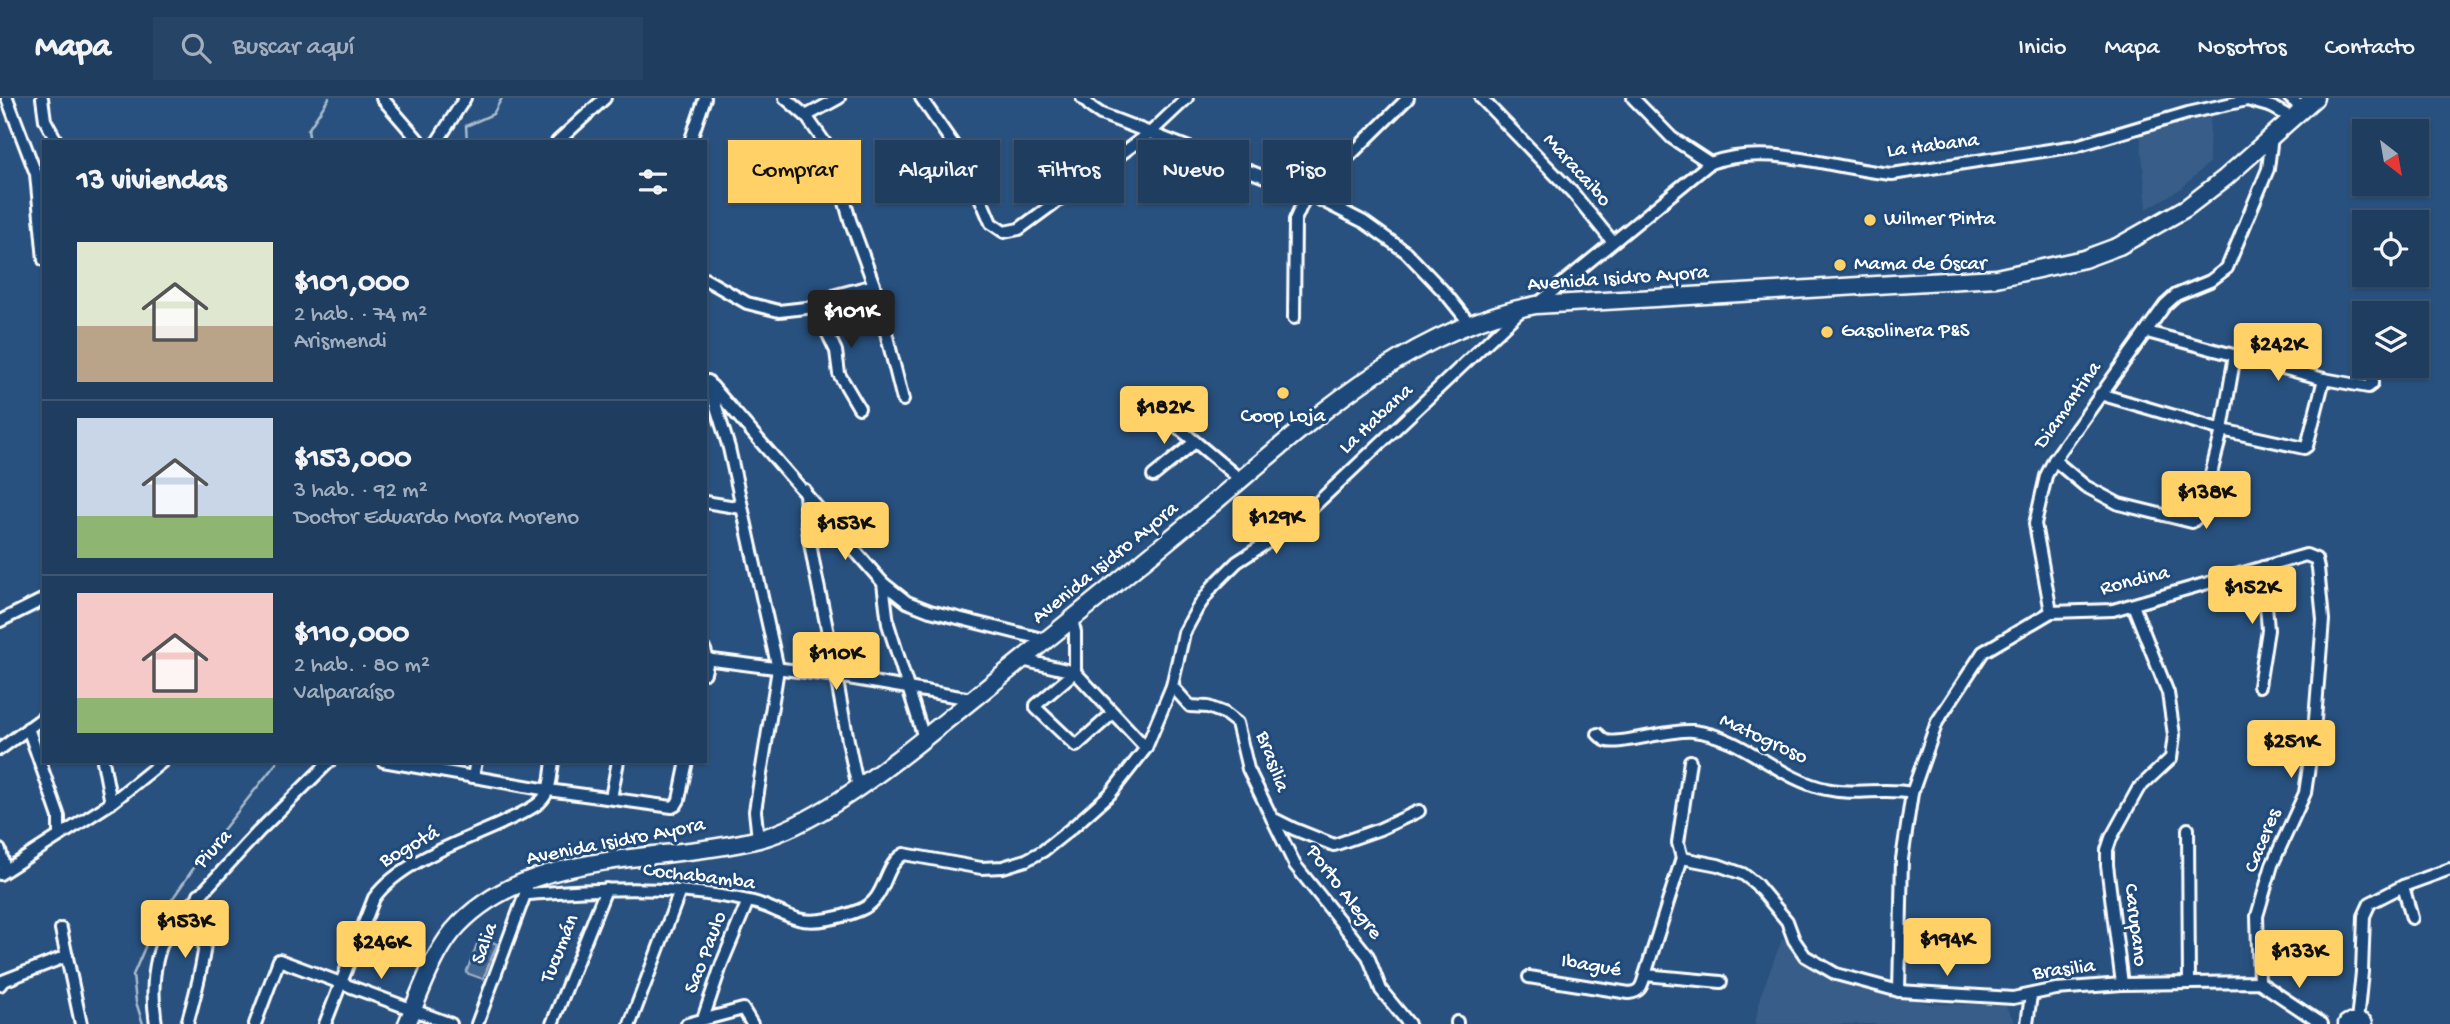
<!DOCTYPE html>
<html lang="es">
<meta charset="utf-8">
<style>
body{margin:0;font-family:"Gochi Hand",sans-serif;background:#264465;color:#f1f3f6;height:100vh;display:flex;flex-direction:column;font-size:26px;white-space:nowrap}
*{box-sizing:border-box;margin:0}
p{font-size:23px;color:#a1aebd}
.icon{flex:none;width:38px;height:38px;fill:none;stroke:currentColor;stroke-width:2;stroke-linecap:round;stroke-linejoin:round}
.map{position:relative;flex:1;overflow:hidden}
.panel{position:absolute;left:42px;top:42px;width:665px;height:623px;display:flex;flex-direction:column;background:#1e3d5f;border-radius:0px;box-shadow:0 2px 5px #0004,0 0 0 2px #3c5674}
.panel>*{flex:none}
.top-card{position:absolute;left:728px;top:42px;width:665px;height:63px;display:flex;gap:14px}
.needle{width:46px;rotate:149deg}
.buttons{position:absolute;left:2352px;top:21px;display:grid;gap:14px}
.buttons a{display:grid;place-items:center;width:77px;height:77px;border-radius:0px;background:#1e3d5f;box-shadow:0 2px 5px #0004,0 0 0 2px #3c5674;font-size:35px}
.price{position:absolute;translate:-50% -60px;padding:0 16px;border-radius:7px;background:#ffd166;color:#111;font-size:23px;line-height:46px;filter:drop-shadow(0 2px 4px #0008)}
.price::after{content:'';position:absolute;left:50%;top:42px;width:21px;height:16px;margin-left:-10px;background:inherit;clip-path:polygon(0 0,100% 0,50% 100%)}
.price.active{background:#222;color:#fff}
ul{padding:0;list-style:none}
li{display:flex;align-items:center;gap:21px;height:175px;padding:0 35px}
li+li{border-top:2px solid #3c5674}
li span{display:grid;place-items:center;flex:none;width:196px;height:140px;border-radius:0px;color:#555}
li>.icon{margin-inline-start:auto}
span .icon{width:84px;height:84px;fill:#fffc;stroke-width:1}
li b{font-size:30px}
h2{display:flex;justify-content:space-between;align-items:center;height:84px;padding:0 35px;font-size:30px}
.chip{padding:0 24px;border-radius:0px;background:#1e3d5f;box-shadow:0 2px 5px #0004,0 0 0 2px #3c5674;font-size:24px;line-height:63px}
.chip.active{background:#ffd166;color:#111}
header{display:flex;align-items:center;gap:42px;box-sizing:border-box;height:98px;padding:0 35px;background:#1e3d5f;border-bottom:2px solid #3c5674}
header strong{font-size:33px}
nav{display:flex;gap:38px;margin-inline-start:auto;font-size:24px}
.search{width:490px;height:63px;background:#264465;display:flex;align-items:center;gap:18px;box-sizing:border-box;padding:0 24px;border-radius:0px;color:#a1aebd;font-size:26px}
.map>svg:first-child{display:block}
</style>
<header>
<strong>Mapa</strong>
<div class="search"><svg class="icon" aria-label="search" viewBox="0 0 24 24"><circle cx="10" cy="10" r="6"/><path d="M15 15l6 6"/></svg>Buscar aquí</div>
<nav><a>Inicio</a><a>Mapa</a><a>Nosotros</a><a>Contacto</a></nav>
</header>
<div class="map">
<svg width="2450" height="926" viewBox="0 0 2450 926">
<rect width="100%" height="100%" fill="#28517f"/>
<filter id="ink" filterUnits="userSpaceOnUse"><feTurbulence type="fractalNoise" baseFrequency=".0143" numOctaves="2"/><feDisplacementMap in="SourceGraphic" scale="14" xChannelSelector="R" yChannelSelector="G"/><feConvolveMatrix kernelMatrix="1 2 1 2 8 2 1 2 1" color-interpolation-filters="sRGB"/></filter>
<g filter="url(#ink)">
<g fill="#375d88">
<polygon points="2210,19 2209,65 2182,90 2147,111 2140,35"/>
<polygon points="1782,841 1790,844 1803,860 1867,887 1917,903 1931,906 2005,907 2016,926 1755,926 1761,896"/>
</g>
<polygon fill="#446890" stroke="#a2b4c8" stroke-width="2" points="480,838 497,846 483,881 466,875"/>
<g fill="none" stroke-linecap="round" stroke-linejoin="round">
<g stroke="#aabbcd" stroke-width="2.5">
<polyline points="310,44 308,32 329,0"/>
<polyline points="467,44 466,28 493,16 502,0"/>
<polyline points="143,926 136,904 133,877 155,826 200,761 278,663"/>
</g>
<defs>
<g id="minor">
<polyline points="7,0 36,76 44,162"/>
<polyline points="42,0 45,22 57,44"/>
<polyline points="382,0 420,44"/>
<polyline points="785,0 806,18 830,52 850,122 874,187 903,302"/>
<polyline points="921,0 964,62 991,125 1004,134 1019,131 1151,34 1187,0"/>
<polyline points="1082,0 1092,10 1101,16 1309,96 1364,124 1406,154 1446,196 1470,226"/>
<polyline points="1481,0 1573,95 1612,143"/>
<polyline points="1633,0 1672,40 1710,65"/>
<polyline points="2290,0 2303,11"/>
<polyline points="806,18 839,0"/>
<polyline points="437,44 465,0"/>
<polyline points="557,44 605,0"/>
<polyline points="690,44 705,0"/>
<polyline points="705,181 747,205 779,213 815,209 836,197 874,187"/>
<path d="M1536 207 1710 65C1768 44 1833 71 1892 76L2076 48 2188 15 2247 2 2272 9 2292 20"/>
<polyline points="815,209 836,253 839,276 859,310"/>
<polyline points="2372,215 2372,214"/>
<polyline points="1294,220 1295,122 1303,104 1408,0"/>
<polyline points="2147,234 2324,281 2368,289 2372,286 2372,268"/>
<polyline points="708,283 729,350 778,571 755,713 758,741"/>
<polyline points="712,288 883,485 907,504 930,513 1046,542"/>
<polyline points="2100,296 2222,332 2304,350 2307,348 2324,281"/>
<polyline points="1163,317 1241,382"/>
<polyline points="2054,362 2085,388 2119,406 2192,424 2201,416 2222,332 2235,257"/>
<polyline points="1153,378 1195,344"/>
<path d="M805 392C806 442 820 492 829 541 839 590 846 640 858 689"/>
<polyline points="705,404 742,410"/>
<polyline points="883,485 888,526 924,640"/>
<polyline points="2051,514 2113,512 2306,457 2316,461 2318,470 2323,522 2314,634 2305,695 2272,767 2257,818 2259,884"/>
<polyline points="1072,522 1075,534 1075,574 1146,650"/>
<polyline points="0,523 44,501"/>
<polyline points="705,552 708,562 705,575"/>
<polyline points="705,561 837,578 972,601"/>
<polyline points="1022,562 1075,574"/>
<polyline points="1075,574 1036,607 1036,610 1076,648 1113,615"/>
<polyline points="1172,588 1190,608 1208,609 1224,615 1237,625 1248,671 1272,720 1294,731 1334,747 1380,731 1419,713"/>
<polyline points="2259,588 2268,532 2263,469"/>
<polyline points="28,630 59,719 59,738"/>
<path d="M1598 636C1601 639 1604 642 1607 643 1620 647 1671 631 1693 633 1743 638 1778 681 1826 691 1855 698 1884 689 1912 695"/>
<polyline points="0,651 44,619"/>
<polyline points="103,663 111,705"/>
<polyline points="383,663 548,692 672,709 676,707 679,702 687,663"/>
<polyline points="473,679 476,663"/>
<polyline points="611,700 618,663"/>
<polyline points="1272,720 1295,767 1368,858 1381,892 1409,926"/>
<polyline points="2188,731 2189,885"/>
<polyline points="0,752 5,772"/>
<polyline points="1682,760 1718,767 1743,776 1756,786 1787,823 1794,842 1805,858 1836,876 1899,893 2013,900 2056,891 2122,886 2259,884 2322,926"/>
<polyline points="1682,760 1678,745 1690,663"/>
<polyline points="0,776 111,705 163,663"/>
<polyline points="2403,788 2412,820"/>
<path d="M525 796C577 793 628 789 679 793 702 795 726 798 748 803 766 806 780 816 798 821 815 826 843 819 860 812 888 801 882 768 904 756L981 770 1003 769 1026 762 1043 753 1073 729 1110 696 1146 650 1172 588 1184 535 1197 511 1213 488 1237 464 1294 427 1520 213"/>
<polyline points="61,831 81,926"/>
<polyline points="1645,877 1682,760"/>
<path d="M1529 879 1629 895C1641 894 1642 887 1645 877L1721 884"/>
<polyline points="2122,886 2107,767 2107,752 2111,740 2138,691 2171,660 2174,637 2168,595 2133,507"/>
<polyline points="0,887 3,883 67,858"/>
<polyline points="1899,893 1902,761 1912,695 1937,624 1983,554 2051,514 2035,426 2046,378 2054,362 2165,207 2176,197 2210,183 2227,170 2268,71 2272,38"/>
<polyline points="703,921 722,865 748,803"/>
<polyline points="1457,924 1457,926"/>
<polyline points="2357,924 2362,874 2364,818 2370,805 2403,788 2450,771"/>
<path d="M156 926C151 893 152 860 169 831L258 734 330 663"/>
<path d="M187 926C195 898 208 851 206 823 206 814 202 805 199 796"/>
<polyline points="255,926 279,862 451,926"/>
<path d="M325 926 374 800C401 763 461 744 502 725 514 719 531 712 540 704 551 694 551 677 553 663"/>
<polyline points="477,926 527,791"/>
<polyline points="552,926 606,791"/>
<polyline points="630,926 680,793"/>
<polyline points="687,926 743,911 752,926"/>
<polyline points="2027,926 2031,897"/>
</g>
<path id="primary" d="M407 926C420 895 432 859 453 833 525 749 660 766 759 741 787 734 815 718 840 702 888 671 933 633 978 597 1054 536 1129 475 1204 413 1304 329 1404 232 1536 207L1996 180 2084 161 2119 148 2186 110 2225 80 2315 0"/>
<polyline id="trunk" points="2348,926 2363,926"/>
</defs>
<use href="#minor" stroke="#fff" stroke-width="16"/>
<use href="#primary" stroke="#fff" stroke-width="21"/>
<use href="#trunk" stroke="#fff" stroke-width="23"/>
<use href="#minor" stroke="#1f4a7a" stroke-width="10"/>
<use href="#primary" stroke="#1f4a7a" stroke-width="16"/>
<use href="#trunk" stroke="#1f4a7a" stroke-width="18"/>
</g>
</g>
<g fill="#ffd166" stroke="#1f4a7a" stroke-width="2.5">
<circle cx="1870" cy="122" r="7"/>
<circle cx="1840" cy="167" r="7"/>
<circle cx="1827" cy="234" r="7"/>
<circle cx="1283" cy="295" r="7"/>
</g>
<g text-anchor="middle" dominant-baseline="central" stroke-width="6" stroke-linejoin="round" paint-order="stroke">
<g font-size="21" fill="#fff" stroke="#1f4a7a">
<text transform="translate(1933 49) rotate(-7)">La Habana</text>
<text transform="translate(1576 73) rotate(48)">Maracaibo</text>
<text transform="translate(1618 182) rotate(-4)">Avenida Isidro Ayora</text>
<text transform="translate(2069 308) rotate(-55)">Diamantina</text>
<text transform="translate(1377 322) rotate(-43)">La Habana</text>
<text transform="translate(1106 466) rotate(-39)">Avenida Isidro Ayora</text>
<text transform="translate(2135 484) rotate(-14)">Rondina</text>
<text transform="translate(1763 642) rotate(25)">Matogroso</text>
<text transform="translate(1271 664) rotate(70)">Brasilia</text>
<text transform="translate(2264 743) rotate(-68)">Caceres</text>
<text transform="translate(616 745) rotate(-11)">Avenida Isidro Ayora</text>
<text transform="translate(410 750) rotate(-29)">Bogotá</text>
<text transform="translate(214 752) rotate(-47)">Piura</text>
<text transform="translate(699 780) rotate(7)">Cochabamba</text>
<text transform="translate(1343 795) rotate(53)">Porto Alegre</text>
<text transform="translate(2134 827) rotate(83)">Carupano</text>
<text transform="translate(486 846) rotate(-70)">Salia</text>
<text transform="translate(561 851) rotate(-68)">Tucumán</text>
<text transform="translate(707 855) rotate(-69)">Sao Paulo</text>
<text transform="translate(1591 869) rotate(9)">Ibagué</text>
<text transform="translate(2064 873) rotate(-7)">Brasilia</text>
</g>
<g font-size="21" fill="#fff" stroke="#1f4a7a" text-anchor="start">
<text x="1884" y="122">Wilmer Pinta</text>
<text x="1854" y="167">Mama de Óscar</text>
<text x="1841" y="234">Gasolinera P&amp;S</text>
<text x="1283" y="319" text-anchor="middle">Coop Loja</text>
</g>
</g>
</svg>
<div class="buttons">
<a><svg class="needle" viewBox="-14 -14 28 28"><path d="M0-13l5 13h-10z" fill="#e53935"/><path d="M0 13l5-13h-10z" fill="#a1aebd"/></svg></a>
<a><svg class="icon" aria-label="locate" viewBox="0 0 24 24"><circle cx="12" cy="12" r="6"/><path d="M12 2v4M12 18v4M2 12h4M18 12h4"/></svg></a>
<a><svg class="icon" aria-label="layers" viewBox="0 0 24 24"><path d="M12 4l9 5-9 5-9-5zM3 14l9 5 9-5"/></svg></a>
</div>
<b class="price active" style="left:851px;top:252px">$101K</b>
<b class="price" style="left:2278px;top:285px">$242K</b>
<b class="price" style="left:1164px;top:348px">$182K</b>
<b class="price" style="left:2206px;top:433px">$138K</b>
<b class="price" style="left:1276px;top:458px">$129K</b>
<b class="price" style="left:845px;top:464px">$153K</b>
<b class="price" style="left:2252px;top:528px">$152K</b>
<b class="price" style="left:836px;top:594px">$110K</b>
<b class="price" style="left:2291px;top:682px">$251K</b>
<b class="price" style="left:185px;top:862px">$153K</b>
<b class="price" style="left:1947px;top:880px">$194K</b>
<b class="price" style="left:381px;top:883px">$246K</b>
<b class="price" style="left:2299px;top:892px">$133K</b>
<div class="top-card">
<a class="chip active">Comprar</a>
<a class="chip">Alquilar</a>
<a class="chip">Filtros</a>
<a class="chip">Nuevo</a>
<a class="chip">Piso</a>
</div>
<section class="panel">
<h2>13 viviendas<svg class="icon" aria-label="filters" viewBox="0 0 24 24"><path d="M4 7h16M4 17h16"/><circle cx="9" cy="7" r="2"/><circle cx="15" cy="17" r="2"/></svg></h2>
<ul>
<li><span style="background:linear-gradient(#dfe7d0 60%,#b9a48a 0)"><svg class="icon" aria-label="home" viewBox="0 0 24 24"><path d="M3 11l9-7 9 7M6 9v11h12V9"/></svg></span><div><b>$101,000</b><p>2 hab. · 74 m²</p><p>Arismendi</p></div></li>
<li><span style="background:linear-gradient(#c9d6e8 70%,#8fb573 0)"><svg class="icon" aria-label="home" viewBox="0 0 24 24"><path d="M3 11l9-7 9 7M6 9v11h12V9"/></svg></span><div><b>$153,000</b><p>3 hab. · 92 m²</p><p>Doctor Eduardo Mora Moreno</p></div></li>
<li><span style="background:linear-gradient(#f6c9c9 75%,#8fb573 0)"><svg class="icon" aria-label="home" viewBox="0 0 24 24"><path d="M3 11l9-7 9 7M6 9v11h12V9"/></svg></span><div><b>$110,000</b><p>2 hab. · 80 m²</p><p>Valparaíso</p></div></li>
</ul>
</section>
</div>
